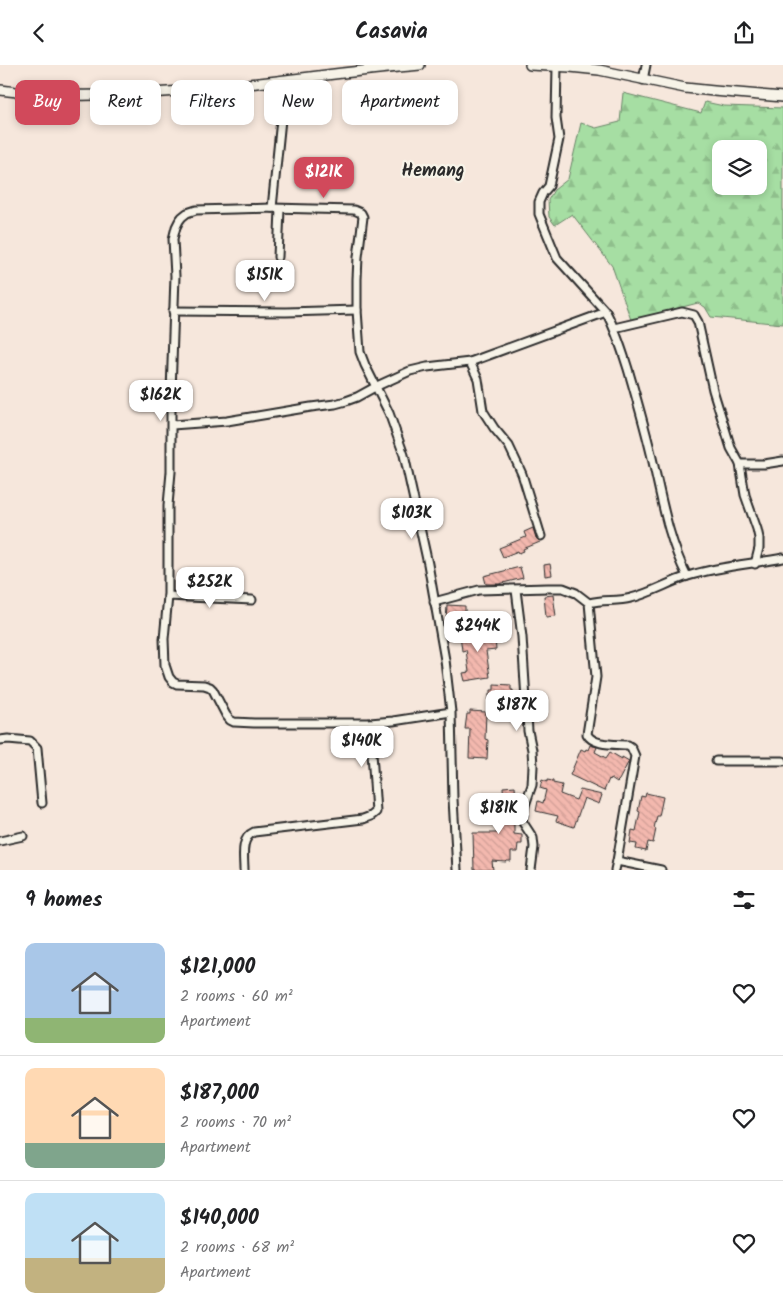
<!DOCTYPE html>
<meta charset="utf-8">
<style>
body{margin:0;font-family:Kalam,sans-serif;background:#f6f6f6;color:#202124;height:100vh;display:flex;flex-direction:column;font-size:19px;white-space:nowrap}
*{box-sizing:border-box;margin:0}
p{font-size:16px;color:#757577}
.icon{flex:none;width:28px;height:28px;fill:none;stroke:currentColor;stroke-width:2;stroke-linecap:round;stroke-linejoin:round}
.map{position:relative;height:805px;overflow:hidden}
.drawer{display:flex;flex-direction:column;background:#fff;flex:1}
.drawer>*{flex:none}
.hud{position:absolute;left:15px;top:15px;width:500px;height:45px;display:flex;gap:10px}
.buttons{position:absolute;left:712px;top:75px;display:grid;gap:10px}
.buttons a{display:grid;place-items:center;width:55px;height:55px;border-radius:10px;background:#fff;box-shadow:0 2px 8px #0003;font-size:25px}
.price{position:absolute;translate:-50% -42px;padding:0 11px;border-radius:10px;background:#fff;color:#222;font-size:16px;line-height:32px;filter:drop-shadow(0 1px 2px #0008)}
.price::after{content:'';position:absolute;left:50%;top:30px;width:15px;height:11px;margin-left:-8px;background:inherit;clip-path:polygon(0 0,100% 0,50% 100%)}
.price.on{background:#d1495b;color:#fff}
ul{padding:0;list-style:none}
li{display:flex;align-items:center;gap:15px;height:125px;padding:0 25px}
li+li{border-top:1px solid #e0e0e0}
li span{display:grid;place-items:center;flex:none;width:140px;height:100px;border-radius:10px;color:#555}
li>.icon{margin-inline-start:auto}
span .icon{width:60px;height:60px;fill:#fffc;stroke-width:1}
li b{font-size:21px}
h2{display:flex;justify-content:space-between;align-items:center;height:60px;padding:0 25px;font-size:21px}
.tag{padding:0 18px;border-radius:10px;background:#fff;box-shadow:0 2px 8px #0003;font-size:18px;line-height:45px}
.tag.on{background:#d1495b;color:#fff}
header{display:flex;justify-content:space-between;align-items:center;height:65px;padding:0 25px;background:#fff;font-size:22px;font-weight:800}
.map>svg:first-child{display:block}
</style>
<header><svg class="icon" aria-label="back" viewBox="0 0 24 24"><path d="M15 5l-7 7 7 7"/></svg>Casavia<svg class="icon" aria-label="share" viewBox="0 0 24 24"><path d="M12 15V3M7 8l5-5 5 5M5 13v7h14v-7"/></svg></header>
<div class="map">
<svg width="783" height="805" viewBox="0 0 783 805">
<defs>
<pattern id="forest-firs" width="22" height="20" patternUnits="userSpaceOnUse" patternTransform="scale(1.25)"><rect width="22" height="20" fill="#a6dea3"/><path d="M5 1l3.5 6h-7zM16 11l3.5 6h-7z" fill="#8fbf8c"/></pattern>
<pattern id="building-back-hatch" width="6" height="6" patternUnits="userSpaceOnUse" patternTransform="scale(1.25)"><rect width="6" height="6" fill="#f3b8ae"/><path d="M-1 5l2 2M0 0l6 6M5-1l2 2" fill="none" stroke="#d09e96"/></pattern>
</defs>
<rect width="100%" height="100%" fill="#f6e7dc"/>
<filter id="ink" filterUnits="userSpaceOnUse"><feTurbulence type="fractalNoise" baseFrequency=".02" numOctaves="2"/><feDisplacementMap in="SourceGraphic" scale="10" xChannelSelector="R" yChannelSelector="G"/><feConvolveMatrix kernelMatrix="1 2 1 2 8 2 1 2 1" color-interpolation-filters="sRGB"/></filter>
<g filter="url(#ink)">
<path fill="url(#forest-firs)" stroke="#688467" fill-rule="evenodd" d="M623 28 701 48 705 37 724 41 783 43V259L711 252 705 242 698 238 631 255 612 201 572 149 555 160 549 152 548 135 554 125 568 114 581 58 596 63 620 57ZM721 84H759V121H721Z"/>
<g fill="url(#building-back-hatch)" stroke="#2b2b2b">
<polygon points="533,463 536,473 540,477 523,484 524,486 519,488 518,486 503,492 499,483 526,472 524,467"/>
<polygon points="550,499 552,510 545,511 544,500"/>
<polygon points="520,502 523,513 499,519 486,519 484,511"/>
<polygon points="553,530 556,551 546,552 544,531"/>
<polygon points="447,540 465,541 465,559 446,558"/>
<polygon points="478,566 478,569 501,567 502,573 495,574 496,585 486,586 490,612 465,616 463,608 469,607 466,585 462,586 460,569"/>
<polygon points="494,619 511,620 511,625 513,625 513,631 517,631 517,644 513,644 513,654 491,653 491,635 489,635 489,629 491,629 491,625 494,625"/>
<polygon points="470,646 486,647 485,674 488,675 487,694 469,693 470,664 465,664 467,649 470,649"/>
<polygon points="590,680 597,682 595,687 606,693 610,687 622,694 622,692 629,696 619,715 617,717 611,713 610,715 609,714 604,726 570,710 581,684 585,686 586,684 588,685"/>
<polygon points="542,715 547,717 547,715 553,716 553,718 562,720 560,729 576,735 580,725 602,730 599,739 584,733 574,762 556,756 558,751 536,746 538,736 543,738 546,725 540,723"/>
<polygon points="515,721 516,738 517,738 518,747 517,757 514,757 514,769 522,770 522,779 518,779 517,787 511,787 511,796 507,796 506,797 492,796 493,805 474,805 473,768 498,768 496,736 504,736 503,722"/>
<polygon points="646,728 663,732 659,751 657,751 654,763 656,764 653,778 648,777 646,786 636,784 637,779 630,778 632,765 636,766 640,747 638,746 641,731 645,732"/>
</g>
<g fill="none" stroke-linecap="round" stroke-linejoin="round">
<defs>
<g id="minor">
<polyline points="557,1 556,53 559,74 549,121 543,128 539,137 539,149 557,193 606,247"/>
<polyline points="643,15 646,0"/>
<polyline points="272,143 285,15"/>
<polyline points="278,192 280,144"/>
<polyline points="173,246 286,247 357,245"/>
<polyline points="614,263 682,247 694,250 698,257 713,325 731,383 740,399 745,430 757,464 759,473 759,483 755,499"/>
<polyline points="470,297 478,314 483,346 494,363 509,381 517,398 522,409 541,471"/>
<path d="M172 360 227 356 311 342 335 339 346 336 357 332 377 321 410 306 427 302 470 297 606 247C616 265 622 285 628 304 637 335 646 366 653 397 662 436 669 476 687 511"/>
<polyline points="740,399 764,399 783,396"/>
<polyline points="516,525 522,572 528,666 532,685 533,701 532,720 525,740 522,756 533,773 534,782 531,805"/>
<polyline points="168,531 252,535"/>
<polyline points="434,537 479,525 548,523 563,523 576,528 589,538"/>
<polyline points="451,647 393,656 370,658 254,658 234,657 230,655 226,650 213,625 210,622 204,620 177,619 173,617 169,612 165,600 164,574 168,531 168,440 171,407 171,327 175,211 173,174 176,162 179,156 182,152 187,148 196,145 272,143 354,145 361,148 363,152 358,192 357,214 357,245 360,287 365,300 389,348 404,390 428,499 445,595 451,647 453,734 457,805"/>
<polyline points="0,675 8,674 30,676 37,683 42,738"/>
<polyline points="716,696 783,696"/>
<polyline points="0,776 23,771"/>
<path d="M617 796 635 691 631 682 628 680C615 679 593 681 587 669L596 612 589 538C603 534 617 537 631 533 651 528 669 517 688 511 719 501 752 499 783 493"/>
<path d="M244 805C244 792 240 773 254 767L363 754 371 751 376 747 370 658"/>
<polyline points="615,805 617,796 661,805"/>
</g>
<g id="tertiary">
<polyline points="530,0 570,2 599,5 685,23 714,26 783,32"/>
<path d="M0 25C13 26 25 29 38 29 166 36 293 11 420 0"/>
</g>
</defs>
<use href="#minor" stroke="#2b2b2b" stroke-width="11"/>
<use href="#tertiary" stroke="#2b2b2b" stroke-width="12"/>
<use href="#minor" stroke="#f7f3e8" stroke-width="7"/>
<use href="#tertiary" stroke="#f7f3e8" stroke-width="9"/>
</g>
</g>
<g text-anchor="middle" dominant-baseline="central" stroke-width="4.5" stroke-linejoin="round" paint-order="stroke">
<g font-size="18" font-weight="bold" fill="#2b2b2b" stroke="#f7f3e8">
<text x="433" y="106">Hemang</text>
</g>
</g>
</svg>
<div class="buttons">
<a><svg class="icon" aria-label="layers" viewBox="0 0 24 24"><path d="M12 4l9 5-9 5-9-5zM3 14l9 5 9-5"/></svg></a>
</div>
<b class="price on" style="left:324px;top:134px">$121K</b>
<b class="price" style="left:265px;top:237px">$151K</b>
<b class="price" style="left:161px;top:357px">$162K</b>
<b class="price" style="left:412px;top:475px">$103K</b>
<b class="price" style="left:210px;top:544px">$252K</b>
<b class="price" style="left:478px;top:588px">$244K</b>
<b class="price" style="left:517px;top:667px">$187K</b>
<b class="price" style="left:362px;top:703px">$140K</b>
<b class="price" style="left:499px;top:770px">$181K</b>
<div class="hud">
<a class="tag on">Buy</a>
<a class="tag">Rent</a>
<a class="tag">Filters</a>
<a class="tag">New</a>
<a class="tag">Apartment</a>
</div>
</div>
<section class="drawer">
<h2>9 homes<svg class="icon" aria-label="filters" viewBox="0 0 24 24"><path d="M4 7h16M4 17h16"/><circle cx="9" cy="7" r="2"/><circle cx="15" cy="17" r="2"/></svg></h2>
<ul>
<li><span style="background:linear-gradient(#a9c7e8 75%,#8fb573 0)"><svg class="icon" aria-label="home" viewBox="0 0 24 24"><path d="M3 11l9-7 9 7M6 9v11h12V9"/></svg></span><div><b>$121,000</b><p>2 rooms · 60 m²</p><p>Apartment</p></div><svg class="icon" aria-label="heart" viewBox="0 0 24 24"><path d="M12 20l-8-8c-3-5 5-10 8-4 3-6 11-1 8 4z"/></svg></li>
<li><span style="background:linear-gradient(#ffd9b3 75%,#7fa58c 0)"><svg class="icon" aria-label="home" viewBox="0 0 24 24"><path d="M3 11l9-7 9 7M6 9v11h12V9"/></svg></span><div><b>$187,000</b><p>2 rooms · 70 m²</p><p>Apartment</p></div><svg class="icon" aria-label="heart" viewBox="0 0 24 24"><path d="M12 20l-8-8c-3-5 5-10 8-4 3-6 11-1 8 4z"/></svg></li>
<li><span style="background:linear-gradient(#bfe0f5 65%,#c2b280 0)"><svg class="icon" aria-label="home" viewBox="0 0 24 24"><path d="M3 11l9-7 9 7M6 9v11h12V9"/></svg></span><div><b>$140,000</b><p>2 rooms · 68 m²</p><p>Apartment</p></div><svg class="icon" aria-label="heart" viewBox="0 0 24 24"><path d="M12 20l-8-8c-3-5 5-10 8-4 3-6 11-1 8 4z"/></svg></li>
</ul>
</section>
